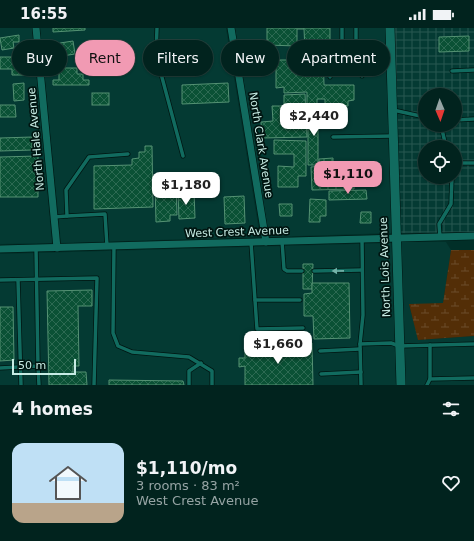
<!DOCTYPE html>
<meta charset="utf-8">
<style>
body{margin:0;font-family:"DejaVu Sans",sans-serif;background:#0b2b27;color:#f1f3f6;height:100vh;display:flex;flex-direction:column;font-size:15px;white-space:nowrap}
*{box-sizing:border-box;margin:0}
p{font-size:13px;color:#96a4a4}
.icon{flex:none;width:22px;height:22px;fill:none;stroke:currentColor;stroke-width:2;stroke-linecap:round;stroke-linejoin:round}
.map{position:relative;height:357px;overflow:hidden}
.details{display:flex;flex-direction:column;background:#01231e;flex:1}
.details>*{flex:none}
.banner{position:absolute;left:12px;top:12px;width:450px;height:36px;display:flex;gap:8px}
.needle{width:26px;rotate:178deg}
.tools{position:absolute;left:418px;top:60px;display:grid;gap:8px}
.tools a{display:grid;place-items:center;width:44px;height:44px;border-radius:50%;background:#01231e;box-shadow:0 1px 3px #0004,0 0 0 1px #23403c;font-size:20px}
.scale{position:absolute;left:12px;bottom:10px;width:64px;box-sizing:border-box;padding-left:4px;border:2px solid #c7ece4;border-top:0;font-size:11px;line-height:14px;white-space:nowrap;color:#c7ece4;-webkit-text-stroke:3px #001511;paint-order:stroke}
.price{position:absolute;translate:-50% -34px;padding:0 9px;border-radius:8px;background:#fff;color:#222;font-size:13px;line-height:26px;filter:drop-shadow(0 1px 2px #0008)}
.price::after{content:'';position:absolute;left:50%;top:24px;width:12px;height:9px;margin-left:-6px;background:inherit;clip-path:polygon(0 0,100% 0,50% 100%)}
.price.selected{background:#f19ab3;color:#111}
ul{padding:0;list-style:none}
li{display:flex;align-items:center;gap:12px;height:100px;padding:0 12px}
li+li{border-top:1px solid #23403c}
li span{display:grid;place-items:center;flex:none;width:112px;height:80px;border-radius:12px;color:#555}
li>.icon{margin-inline-start:auto}
span .icon{width:48px;height:48px;fill:#fffc;stroke-width:1}
li b{font-size:17px}
h2{display:flex;justify-content:space-between;align-items:center;height:48px;padding:0 12px;font-size:17px}
.chip{padding:0 14px;border-radius:18px;background:#01231e;box-shadow:0 1px 3px #0004,0 0 0 1px #23403c;font-size:14px;line-height:36px}
.chip.selected{background:#f19ab3;color:#111}
.status{display:flex;justify-content:space-between;align-items:center;height:28px;padding:0 20px;background:#01231e;direction:ltr}
.status svg{height:11px;fill:currentColor}
.map>svg:first-child{display:block}
</style>
<div class="status"><b>16:55</b><svg viewBox="0 0 49 12"><path d="M0 12V9h3v3zM5 12V6h3v6zM10 12V3h3v9zM15 12V0h3v12zM26 1h20v11H26zM47 4h2v5h-2z"/></svg></div>
<div class="map">
<svg width="474" height="357" viewBox="0 0 474 357">
<defs>
<pattern id="industrial-grid" width="8" height="8" patternUnits="userSpaceOnUse"><rect width="8" height="8" fill="#043a33"/><path d="M0 4h8M4 0v8" fill="none" stroke="#275750"/></pattern>
<pattern id="wetland-marsh" width="20" height="14" patternUnits="userSpaceOnUse"><rect width="20" height="14" fill="#532e07"/><path d="M1 5h8M5 5V1M11 12h8M15 12V8" fill="none" stroke="#6a4c2b"/></pattern>
<pattern id="building-cross-hatch" width="8" height="8" patternUnits="userSpaceOnUse"><rect width="8" height="8" fill="#0a5135"/><path d="M0 0l8 8M0 8l8-8" fill="none" stroke="#2c6a52"/></pattern>
</defs>
<rect width="100%" height="100%" fill="#012f28"/>
<g fill="#043a33">
<polygon points="0,0 32,0 52,215 0,216"/>
<polygon points="40,0 226,0 260,209 61,215"/>
<polygon points="235,0 385,0 392,205 269,209"/>
<polygon points="401,214 446,214 451,222 443,275 409,277 419,312 474,308 474,357 405,357"/>
<polygon points="392,215 396,357 0,357 0,226"/>
</g>
<path fill="url(#industrial-grid)" fill-rule="evenodd" d="M394 0H474V204L400 205ZM425 67H455V97H425ZM425 119H455V149H425Z"/>
<polygon fill="url(#wetland-marsh)" points="451,222 474,222 474,308 418,312 409,276 443,275"/>
<g fill="url(#building-cross-hatch)" stroke="#549273">
<polygon points="53,0 85,0 85,2 53,4"/>
<polygon points="267,0 330,0 330,19 323,19 324,57 354,57 354,72 348,73 348,78 325,78 325,71 317,71 317,84 307,84 307,64 284,65 284,59 276,60 276,32 300,32 300,22 305,22 304,1 297,1 297,18 267,17"/>
<polygon points="19,7 19,14 13,14 14,20 2,22 0,10"/>
<polygon points="469,8 469,23 439,24 439,9"/>
<polygon points="73,13 75,26 62,28 60,15"/>
<polygon points="0,29 18,29 18,35 24,35 24,47 12,47 12,41 0,41"/>
<polygon points="59,40 77,40 77,46 83,46 83,52 89,52 89,57 53,57 53,52 59,52"/>
<polygon points="24,55 24,72 14,73 13,56"/>
<polygon points="228,55 229,74 182,76 182,57"/>
<rect x="92" y="65" width="17" height="12"/>
<polygon points="305,66 307,109 262,110 261,94 273,93 272,78 284,78 284,67"/>
<polygon points="0,77 15,77 16,89 0,89"/>
<polygon points="308,87 325,87 325,99 318,99 318,137 308,137"/>
<polygon points="32,109 32,122 0,123 0,110"/>
<polygon points="274,112 306,113 306,148 298,148 298,159 278,159 278,138 294,139 294,126 274,126"/>
<polygon points="145,118 152,118 153,179 94,181 94,138 132,137 132,131 139,130 139,124 145,124"/>
<polygon points="38,128 38,169 0,169 0,129"/>
<polygon points="333,130 333,138 319,138 319,131"/>
<polygon points="323,138 323,150 354,149 354,161 312,162 311,139"/>
<polygon points="155,154 176,154 177,187 170,187 170,193 156,194"/>
<polygon points="366,162 367,171 329,172 329,163"/>
<polygon points="194,164 195,190 179,191 178,165"/>
<polygon points="244,168 245,195 225,196 224,169"/>
<polygon points="310,171 326,172 326,188 320,188 320,194 309,194"/>
<polygon points="279,176 292,176 292,188 280,188"/>
<polygon points="361,184 371,184 371,195 360,195"/>
<polygon points="303,236 313,236 312,261 303,261"/>
<polygon points="312,255 349,255 350,310 314,311 313,288 304,288 304,266 312,265"/>
<polygon points="92,262 92,278 78,278 79,338 73,338 73,344 86,344 87,357 49,357 47,263"/>
<polygon points="0,279 13,279 14,332 0,333"/>
<polygon points="312,315 313,357 245,357 245,338 239,339 239,330 245,330 245,317"/>
<polygon points="109,352 183,353 184,357 109,357"/>
</g>
<g fill="none" stroke-linecap="round" stroke-linejoin="round">
<defs>
<g id="lane">
<polyline points="157,0 156,27 183,128"/>
<path d="M342 0V24C359 24 374 30 390 29"/>
<polyline points="356,0 356,24"/>
<path d="M342 17C333 22 328 25 329 35L369 34 375 30"/>
<polyline points="329,35 330,49"/>
<polyline points="452,43 474,42"/>
<polyline points="362,48 362,35"/>
<polyline points="393,82 425,89"/>
<polyline points="455,92 474,91"/>
<polyline points="441,97 446,119"/>
<polyline points="333,109 393,108"/>
<polyline points="455,135 474,135"/>
<polyline points="67,188 105,186 107,218"/>
<polyline points="54,189 67,188 66,162 89,129 128,126"/>
<polyline points="440,209 439,196 451,176 452,149"/>
<polyline points="282,213 284,241 287,243 302,243"/>
<polyline points="251,214 257,301 303,300"/>
<polyline points="114,218 113,305 118,318 132,324 189,329 212,343 212,357"/>
<polyline points="36,220 38,338"/>
<polyline points="314,243 362,242"/>
<polyline points="0,252 97,250 94,357"/>
<polyline points="18,252 21,357"/>
<polyline points="255,272 300,272"/>
<polyline points="360,316 363,287 362,211"/>
<polyline points="320,323 360,321"/>
<polyline points="0,340 38,338 39,357"/>
<polyline points="321,346 361,344"/>
<polyline points="430,351 474,350"/>
<polyline points="189,357 189,343 201,335"/>
<polyline points="361,357 360,316 391,315 399,318 474,316"/>
<polyline points="427,357 430,351 430,317"/>
</g>
<g id="street">
<polyline points="36,0 57,220"/>
<polyline points="231,0 266,214"/>
<polyline points="0,221 474,208"/>
</g>
<polyline id="secondary" points="390,0 401,357"/>
</defs>
<use href="#lane" stroke="#001511" stroke-width="5"/>
<use href="#street" stroke="#001511" stroke-width="8"/>
<use href="#secondary" stroke="#001511" stroke-width="10"/>
<use href="#lane" stroke="#116b5f" stroke-width="3.5"/>
<use href="#street" stroke="#116b5f" stroke-width="7"/>
<use href="#secondary" stroke="#116b5f" stroke-width="9"/>
</g>
<defs><path id="oneway-solid" d="M-6-.8H1V-3.2L6.5 0L1 3.2V.8H-6Z"/></defs>
<use fill="#75b2a8" href="#oneway-solid" transform="translate(338 243) rotate(179)"/>
<g text-anchor="middle" dominant-baseline="central" stroke-width="3.5" stroke-linejoin="round" paint-order="stroke">
<g font-size="11" fill="#c7ece4" stroke="#001511">
<text transform="translate(36 111) rotate(-95)">North Hale Avenue</text>
<text transform="translate(261 117) rotate(81)">North Clark Avenue</text>
<text transform="translate(237 204) rotate(-2)">West Crest Avenue</text>
<text transform="translate(385 239) rotate(-92)">North Lois Avenue</text>
</g>
</g>
</svg>
<div class="tools">
<a><svg class="needle" viewBox="-14 -14 28 28"><path d="M0-13l5 13h-10z" fill="#e53935"/><path d="M0 13l5-13h-10z" fill="#96a4a4"/></svg></a>
<a><svg class="icon" aria-label="locate" viewBox="0 0 24 24"><circle cx="12" cy="12" r="6"/><path d="M12 2v4M12 18v4M2 12h4M18 12h4"/></svg></a>
</div>
<div class="scale">50 m</div>
<b class="price" style="left:314px;top:109px">$2,440</b>
<b class="price selected" style="left:348px;top:167px">$1,110</b>
<b class="price" style="left:186px;top:178px">$1,180</b>
<b class="price" style="left:278px;top:337px">$1,660</b>
<div class="banner">
<a class="chip">Buy</a>
<a class="chip selected">Rent</a>
<a class="chip">Filters</a>
<a class="chip">New</a>
<a class="chip">Apartment</a>
</div>
</div>
<section class="details">
<h2>4 homes<svg class="icon" aria-label="filters" viewBox="0 0 24 24"><path d="M4 7h16M4 17h16"/><circle cx="9" cy="7" r="2"/><circle cx="15" cy="17" r="2"/></svg></h2>
<ul>
<li><span style="background:linear-gradient(#bfe0f5 75%,#b9a48a 0)"><svg class="icon" aria-label="home" viewBox="0 0 24 24"><path d="M3 11l9-7 9 7M6 9v11h12V9"/></svg></span><div><b>$1,110/mo</b><p>3 rooms · 83 m²</p><p>West Crest Avenue</p></div><svg class="icon" aria-label="heart" viewBox="0 0 24 24"><path d="M12 20l-8-8c-3-5 5-10 8-4 3-6 11-1 8 4z"/></svg></li>
</ul>
</section>
